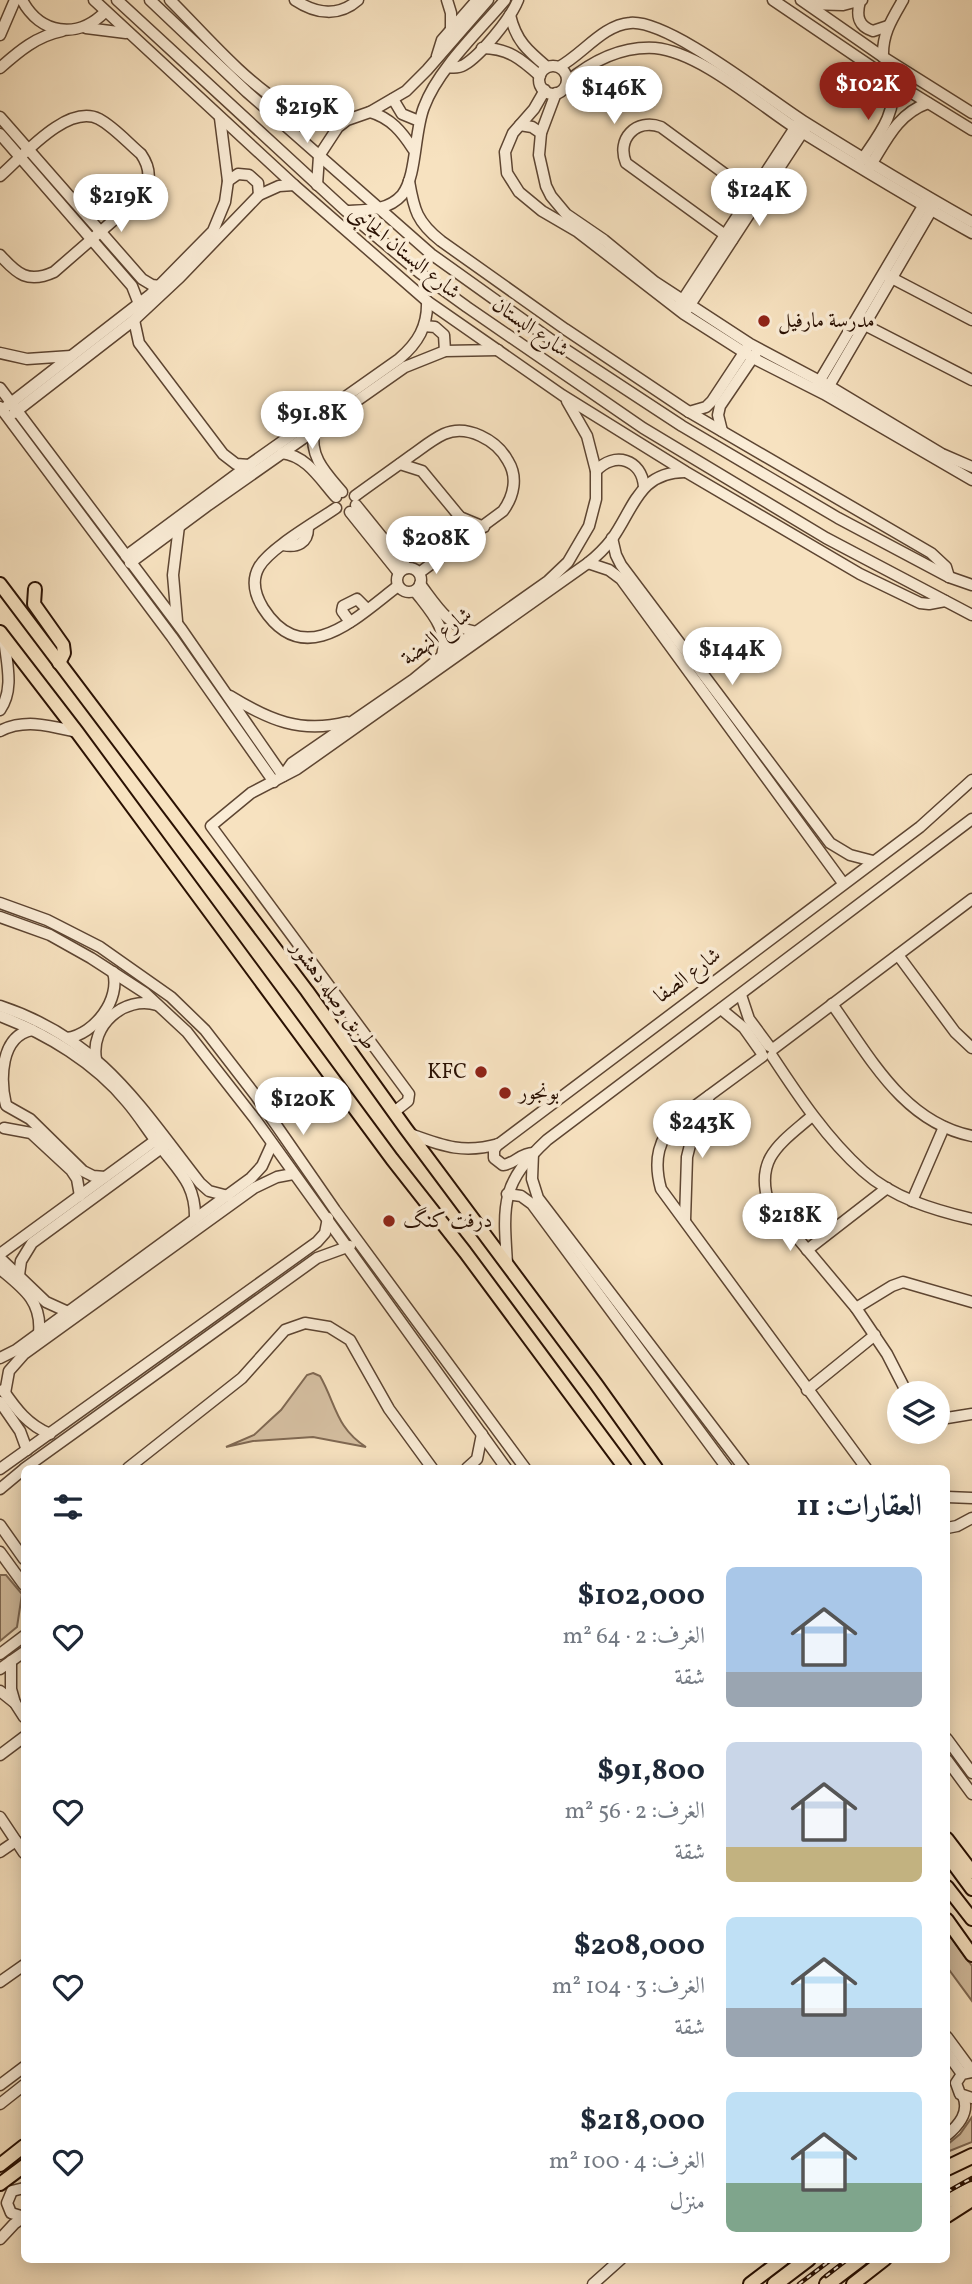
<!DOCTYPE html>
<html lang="ar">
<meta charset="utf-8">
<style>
body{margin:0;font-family:Vollkorn,Amiri,serif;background:#f2f2f3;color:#1f2937;direction:rtl;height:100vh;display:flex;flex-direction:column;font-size:26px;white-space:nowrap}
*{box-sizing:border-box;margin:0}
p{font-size:23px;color:#747a83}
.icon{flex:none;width:38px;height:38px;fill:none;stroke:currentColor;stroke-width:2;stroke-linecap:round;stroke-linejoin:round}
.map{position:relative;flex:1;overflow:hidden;direction:ltr}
.details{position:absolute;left:21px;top:1465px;width:929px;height:798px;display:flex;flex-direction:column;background:#fff;border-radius:10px;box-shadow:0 4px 18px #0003;direction:rtl}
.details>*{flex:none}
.controls{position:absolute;left:887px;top:1381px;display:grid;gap:14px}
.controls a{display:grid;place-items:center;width:63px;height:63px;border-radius:50%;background:#fff;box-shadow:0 4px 18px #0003;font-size:35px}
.price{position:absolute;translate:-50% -60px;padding:0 16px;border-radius:24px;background:#fff;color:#222;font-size:23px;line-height:46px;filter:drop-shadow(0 2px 4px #0008)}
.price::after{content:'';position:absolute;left:50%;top:42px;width:21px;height:16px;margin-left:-10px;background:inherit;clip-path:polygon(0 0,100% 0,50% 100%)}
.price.on{background:#8f2418;color:#fff}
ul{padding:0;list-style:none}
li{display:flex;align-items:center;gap:21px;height:175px;padding:0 28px}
li span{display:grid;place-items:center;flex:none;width:196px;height:140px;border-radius:10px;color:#555}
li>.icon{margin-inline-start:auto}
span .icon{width:84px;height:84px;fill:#fffc;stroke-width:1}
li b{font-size:30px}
h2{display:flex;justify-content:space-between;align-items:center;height:84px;padding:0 28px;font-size:30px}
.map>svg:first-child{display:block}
</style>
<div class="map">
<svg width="972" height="2284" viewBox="0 0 972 2284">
<rect width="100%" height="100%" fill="#f7e2c0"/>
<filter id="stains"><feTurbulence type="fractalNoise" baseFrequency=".00286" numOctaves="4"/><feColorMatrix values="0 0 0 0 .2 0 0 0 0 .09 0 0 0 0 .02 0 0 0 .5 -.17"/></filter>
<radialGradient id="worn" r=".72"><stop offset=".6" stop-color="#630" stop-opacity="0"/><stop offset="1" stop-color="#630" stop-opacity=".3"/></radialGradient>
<g fill="#d4bea0" stroke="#7f6852" stroke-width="2">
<path d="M313 1373 320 1376C336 1404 336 1428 366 1447L313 1437 253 1441 226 1447 254 1435 269 1421 281 1410 307 1375Z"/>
<polygon points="0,1575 6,1575 22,1594 17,1627 0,1641"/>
<polygon points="947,1932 972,1966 972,2001 947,1967"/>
<polygon points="972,2117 972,2142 947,2152 947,2145 960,2134"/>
</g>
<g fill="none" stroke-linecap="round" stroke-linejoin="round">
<defs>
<g id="minor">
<path d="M22 0C40 34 77 40 105 12"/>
<polyline points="94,0 294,185 427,301 562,395 686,472 860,574 920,603 929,604 945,601"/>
<polyline points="117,0 346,211 420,273 467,307 643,428 826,538 972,615"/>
<polyline points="150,0 247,92 431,254 557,344 682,426 838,518 949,577 972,585"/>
<path d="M170 0C206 36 242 79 285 106 301 117 323 119 341 124"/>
<path d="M295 0C316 14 339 17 358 0"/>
<polyline points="447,0 451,13 451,30"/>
<polyline points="773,0 891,80 972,130"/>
<polyline points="801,0 883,57 972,113"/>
<path d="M860 1C856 16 858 26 873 31L888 26"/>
<polyline points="808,4 843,5 862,0"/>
<path d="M510 15C516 41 528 51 547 67"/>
<polyline points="86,28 126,33"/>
<polyline points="0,35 15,0"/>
<path d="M482 48C508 48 521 59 540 76"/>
<polyline points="437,56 442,40 477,0"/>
<path d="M883 57C882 34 892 19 903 0"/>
<circle cx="553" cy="80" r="14"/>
<path d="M448 67C454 68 459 68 464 65 481 55 511 18 518 0"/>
<path d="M559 67C583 54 603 25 630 23 668 19 767 98 803 121 859 156 915 190 972 222"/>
<path d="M0 68C19 51 37 36 62 31"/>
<path d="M567 82C592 61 621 46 655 48 700 52 758 104 797 129 855 165 913 200 972 233"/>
<polyline points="545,90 534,109 513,133 505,152 507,173 519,192 542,211 578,232 684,314 753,358 824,394 972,480"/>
<polyline points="556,93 541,133 539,155 546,186 551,196 566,214 604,240 655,282 750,344 829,386 942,454 972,467"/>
<polyline points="393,99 402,114 419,121"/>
<path d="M370 112C391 118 402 132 413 149"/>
<polyline points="0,117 142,279 152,285 160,286"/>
<polyline points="520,125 532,127 541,133"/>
<polyline points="0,134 132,286 139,304"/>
<path d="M861 161C878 136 899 112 891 80"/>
<path d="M869 168C886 141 897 114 928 103"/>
<path d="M0 176C22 157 67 103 99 119 114 127 128 143 141 154 152 170 151 185 138 199L54 272C28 284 17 274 0 255"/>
<polyline points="228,181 238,174 249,175 258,183 259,195"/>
<path d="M409 181C414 210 417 222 441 241L565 329 689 412 931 553 946 567 949 577"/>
<polyline points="317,185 319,156 338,127 347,120 370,112 406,91 427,70 488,0"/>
<path d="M347 211C366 210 388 211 402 195 417 176 414 132 424 107 438 69 479 31 505 0"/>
<path d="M732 240 626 163C616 139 636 118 661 127L759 199"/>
<polyline points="886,275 972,320"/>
<polyline points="680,304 798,123"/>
<polyline points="686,311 806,127"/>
<polyline points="134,320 139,343 223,454 236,464 249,465"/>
<polyline points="859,322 972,380"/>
<polyline points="424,326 435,327 444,335 445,351"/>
<polyline points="0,353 27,359 71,356"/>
<polyline points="816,387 926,201"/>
<polyline points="0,388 182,630 283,776"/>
<polyline points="826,391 935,204"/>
<polyline points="7,406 150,295 213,231 225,202 228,181 220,118"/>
<polyline points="0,407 172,637 274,782"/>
<polyline points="689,412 706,407 712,401 747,348"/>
<polyline points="14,413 134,320 180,277 259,195 279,186 294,185"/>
<path d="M314 430C309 457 326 473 342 492"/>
<polyline points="722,431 718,415 720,406 756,353"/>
<path d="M282 453C307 456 320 479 336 497"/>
<polyline points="400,464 422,471 460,517 484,527"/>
<path d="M596 471C614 451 642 459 644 487"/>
<path d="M355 496C374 482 393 469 412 455 422 448 433 439 444 434 467 424 497 440 508 461 518 477 514 496 503 511L419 573"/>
<polyline points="356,505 407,568"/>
<path d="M336 508C316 522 270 548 259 567 251 581 255 595 263 608 304 672 357 617 398 586"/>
<polyline points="350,512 399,573"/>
<polyline points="460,517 460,544"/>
<polyline points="612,538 616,555 621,565 830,843 850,855 873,861"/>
<path d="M283 545C297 548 308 543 308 528"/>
<path d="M126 556 249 465 399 359C418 343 428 326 427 301"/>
<polyline points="130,563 207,506 405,367 445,351 498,350"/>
<polyline points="588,563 609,570 621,579 843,883"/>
<circle cx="409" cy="580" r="12"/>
<path d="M420 584C436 605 448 627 476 632"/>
<path d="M415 591C430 611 449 629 442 656"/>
<polyline points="177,621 173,575 179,526"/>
<polyline points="350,622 342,611 343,606 357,599 367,609"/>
<path d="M230 696C269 720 301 734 347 722"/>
<path d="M0 710C15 689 6 661 4 637"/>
<path d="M0 731C25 718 51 726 77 732"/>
<polyline points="283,776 292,763 414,679 442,656 548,581 568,562 589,526 596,499 596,471 587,436 567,401"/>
<polyline points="0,903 47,920 100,947 171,997 205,1030 256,1096 335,1210 525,1468"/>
<polyline points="0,917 50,935 91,958 145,993 187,1032 255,1119 506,1468"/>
<polyline points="898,955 955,1032 972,1048"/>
<polyline points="741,995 749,1019 769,1046"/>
<path d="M832 1004C870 1057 903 1122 972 1136"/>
<path d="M0 1006C100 1039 139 1105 200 1183L209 1191 228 1196"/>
<polyline points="721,1009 744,1028 761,1052"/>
<path d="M0 1016C47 1034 95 1063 127 1102 139 1116 148 1131 159 1145 179 1172 196 1184 195 1219"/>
<path d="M67 1038C95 1034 121 999 113 972"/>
<polyline points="773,1049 972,899"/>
<path d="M763 1056 680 1117C658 1138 653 1160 661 1189L866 1468"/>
<path d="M772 1056C799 1097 827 1139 863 1171 893 1198 934 1210 972 1219"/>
<path d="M96 1059C90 1026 124 995 157 1005"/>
<path d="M6 1105C0 1080 0 1036 32 1030"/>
<polyline points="7,1106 30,1119 83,1171 93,1176 105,1177"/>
<path d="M394 1112 408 1101 409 1094 211 826 251 793 297 769 588 563C597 556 605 548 612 539 634 508 639 472 685 472"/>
<path d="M812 1116C781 1143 754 1158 769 1204L856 1308 887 1354 907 1393"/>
<polyline points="4,1128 31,1133 71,1170 77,1179 80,1196"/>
<path d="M410 1134C443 1146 463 1154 499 1144L920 827 972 780"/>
<path d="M498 1144 494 1150V1158L503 1165C514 1164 521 1153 533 1153L532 1179 538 1198 744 1468"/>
<polyline points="507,1194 521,1196 532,1204 727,1468"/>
<polyline points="912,1201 944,1127"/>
<polyline points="685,1220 687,1157 693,1133 709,1096"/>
<polyline points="807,1250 887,1188"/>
<polyline points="0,1254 160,1137"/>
<polyline points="0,1258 46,1302 68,1312"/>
<path d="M507 1263C503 1203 501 1183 547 1140L972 819"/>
<path d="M0 1269C23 1288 42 1301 39 1333"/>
<polyline points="19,1275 21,1261 32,1243 167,1144"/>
<polyline points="856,1308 892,1286 903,1282 972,1302"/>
<polyline points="0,1358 16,1350 251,1178 262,1166 272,1144"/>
<path d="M3 1390C16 1409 28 1425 50 1434"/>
<polyline points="807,1390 875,1335"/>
<polyline points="5,1393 9,1371 24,1354 254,1188 277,1177 293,1174"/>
<polyline points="0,1402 20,1431 27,1450"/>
<polyline points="938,1416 947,1418 972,1414"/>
<polyline points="25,1468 317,1258 350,1246"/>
<polyline points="128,1468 242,1378 285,1330 305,1323 329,1327 350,1340 389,1409 432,1468"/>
<polyline points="467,1468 477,1459 482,1434"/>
<polyline points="0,1469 317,1242 325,1233 328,1218"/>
<polyline points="0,1489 24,1469"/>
<polyline points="947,1497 972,1498"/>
<polyline points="0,1525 24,1559"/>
<polyline points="947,1528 957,1526 972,1518"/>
<polyline points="0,1552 24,1585"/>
<polyline points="0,1654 24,1636"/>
<polyline points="11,1661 11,1689 15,1703"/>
<polyline points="0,1669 24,1652"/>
<polyline points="0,1691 15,1703 24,1717"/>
<polyline points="947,1739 972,1773"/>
<polyline points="0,1755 24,1737"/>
<polyline points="947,1760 972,1794"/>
<polyline points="0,1817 24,1853"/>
<polyline points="0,1852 16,1841"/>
<polyline points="0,1982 24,1965"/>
<polyline points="947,2037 972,2071"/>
<polyline points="947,2053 962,2074"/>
<polyline points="972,2072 962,2074 956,2083 960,2094 972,2098"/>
<polyline points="0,2085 24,2067"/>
<polyline points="0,2104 24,2085"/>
<path d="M947 2135C959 2125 970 2112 963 2096"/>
<polyline points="24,2188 12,2191 7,2203 11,2213 24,2217"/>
<polyline points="0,2239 14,2224 24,2217"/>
<polyline points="593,2284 621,2259"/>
</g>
<g id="major">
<polyline points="0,584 307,991 406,1129 596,1384 656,1468"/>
<polyline points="35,589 34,604 63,645 64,653 59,663"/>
<polyline points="0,632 77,732 392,1159 465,1252 625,1468"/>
<polyline points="947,1839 972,1872"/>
<polyline points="947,1855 972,1889"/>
<polyline points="947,1887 972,1919"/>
<polyline points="947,1920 972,1955"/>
<polyline points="0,2165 24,2146"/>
<polyline points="0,2184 24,2166"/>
<polyline points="947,2216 972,2200"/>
<polyline points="750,2284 783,2259"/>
<polyline points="853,2284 885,2259"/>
</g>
<g id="highway">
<polyline points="947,2168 972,2156"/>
<polyline points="947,2201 972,2189"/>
<polyline points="775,2284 808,2259"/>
<polyline points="827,2284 860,2259"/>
</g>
</defs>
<use href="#minor" stroke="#5d4532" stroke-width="13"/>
<use href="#major" stroke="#2a1103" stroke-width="16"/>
<use href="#highway" stroke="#2a1103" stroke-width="18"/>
<use href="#minor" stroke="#faecd6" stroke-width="10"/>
<use href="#major" stroke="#f7e2c0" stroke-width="12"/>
<use href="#highway" stroke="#f7e2c0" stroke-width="14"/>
<defs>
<g id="rail">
<polyline points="947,2192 972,2178"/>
<polyline points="826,2276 848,2259"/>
<polyline points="799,2284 832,2259"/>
</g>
</defs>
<use href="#rail" stroke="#2a1103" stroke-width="4.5"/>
<use href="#rail" stroke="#faecd6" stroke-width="2" stroke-dasharray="5" stroke-linecap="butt"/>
</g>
<g fill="#8f2418" stroke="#faecd6" stroke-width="2.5">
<circle cx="764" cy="321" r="7"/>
<circle cx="481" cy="1072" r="7"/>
<circle cx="505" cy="1093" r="7"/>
<circle cx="389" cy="1221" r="7"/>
</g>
<g text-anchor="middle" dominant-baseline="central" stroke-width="7" stroke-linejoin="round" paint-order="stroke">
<g font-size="21" fill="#2a1103" stroke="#faecd6">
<text transform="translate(404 253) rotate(39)">شارع البستان الجانبى</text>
<text transform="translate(530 328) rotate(35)">شارع البستان</text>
<text transform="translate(437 637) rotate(-37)">شارع النهضة</text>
<text transform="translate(688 976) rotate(-37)">شارع الصفا</text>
<text transform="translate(333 996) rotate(54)">طريق وصله دهشور</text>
</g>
<g font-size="21" fill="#2a1103" stroke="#faecd6" text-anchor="start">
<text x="778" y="321">مدرسة مارفيل</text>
<text x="467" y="1072" text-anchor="end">KFC</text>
<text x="519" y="1093">بونجور</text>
<text x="403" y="1221">درفت كنگ</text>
</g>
</g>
<rect width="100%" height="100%" filter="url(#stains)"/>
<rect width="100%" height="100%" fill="url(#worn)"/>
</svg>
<div class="controls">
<a><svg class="icon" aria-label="layers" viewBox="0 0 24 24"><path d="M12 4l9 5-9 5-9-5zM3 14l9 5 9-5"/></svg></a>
</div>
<b class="price on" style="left:868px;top:122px">$102K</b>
<b class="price" style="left:614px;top:126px">$146K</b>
<b class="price" style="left:307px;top:145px">$219K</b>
<b class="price" style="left:759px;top:228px">$124K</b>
<b class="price" style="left:121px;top:234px">$219K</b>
<b class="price" style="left:312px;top:451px">$91.8K</b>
<b class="price" style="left:436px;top:576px">$208K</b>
<b class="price" style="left:732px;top:687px">$144K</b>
<b class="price" style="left:303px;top:1137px">$120K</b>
<b class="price" style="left:702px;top:1160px">$243K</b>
<b class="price" style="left:790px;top:1253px">$218K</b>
<section class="details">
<h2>العقارات: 11<svg class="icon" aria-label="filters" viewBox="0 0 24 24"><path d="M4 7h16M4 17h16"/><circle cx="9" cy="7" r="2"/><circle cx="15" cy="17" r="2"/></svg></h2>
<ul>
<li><span style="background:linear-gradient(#a9c7e8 75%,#9aa5b1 0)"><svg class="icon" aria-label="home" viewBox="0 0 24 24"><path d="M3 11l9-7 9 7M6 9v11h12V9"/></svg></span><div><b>$102,000</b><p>الغرف: 2 · 64 m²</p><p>شقة</p></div><svg class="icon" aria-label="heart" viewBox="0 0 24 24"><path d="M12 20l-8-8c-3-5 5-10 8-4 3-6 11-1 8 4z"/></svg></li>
<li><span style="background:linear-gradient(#c9d6e8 75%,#c2b280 0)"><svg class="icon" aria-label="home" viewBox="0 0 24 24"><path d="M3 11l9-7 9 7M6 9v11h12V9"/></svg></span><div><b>$91,800</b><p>الغرف: 2 · 56 m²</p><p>شقة</p></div><svg class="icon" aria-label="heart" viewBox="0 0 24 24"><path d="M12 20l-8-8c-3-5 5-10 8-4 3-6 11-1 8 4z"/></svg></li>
<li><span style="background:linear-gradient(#bfe0f5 65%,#9aa5b1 0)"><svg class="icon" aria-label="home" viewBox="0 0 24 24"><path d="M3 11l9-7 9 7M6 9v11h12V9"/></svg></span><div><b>$208,000</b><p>الغرف: 3 · 104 m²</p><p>شقة</p></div><svg class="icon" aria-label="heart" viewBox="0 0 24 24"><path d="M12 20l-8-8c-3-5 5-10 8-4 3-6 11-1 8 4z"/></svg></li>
<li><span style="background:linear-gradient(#bfe0f5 65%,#7fa58c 0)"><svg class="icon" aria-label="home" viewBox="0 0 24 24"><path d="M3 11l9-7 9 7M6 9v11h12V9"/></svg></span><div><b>$218,000</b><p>الغرف: 4 · 100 m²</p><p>منزل</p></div><svg class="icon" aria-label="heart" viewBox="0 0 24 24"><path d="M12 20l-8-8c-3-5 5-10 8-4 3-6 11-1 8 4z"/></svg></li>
</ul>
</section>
</div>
